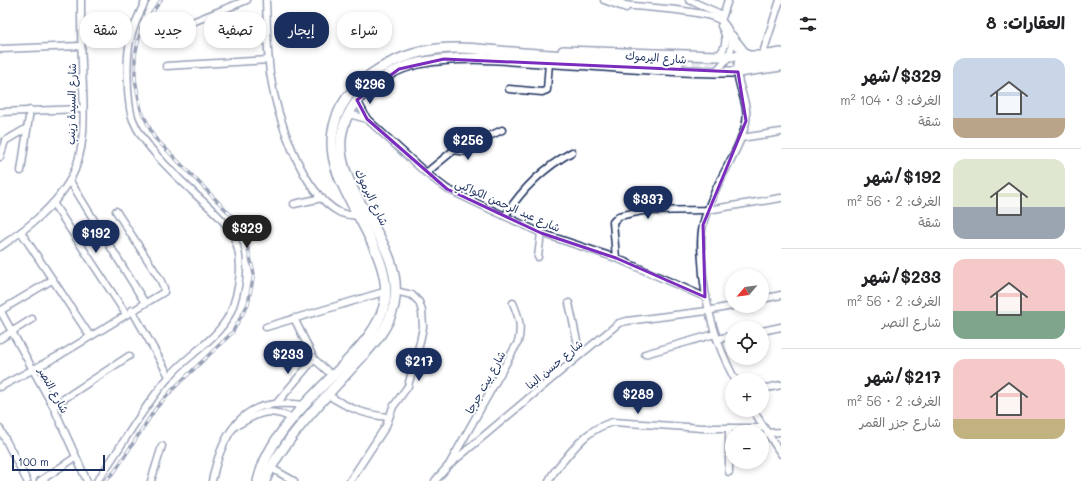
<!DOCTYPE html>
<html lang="ar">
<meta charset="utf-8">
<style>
body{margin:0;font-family:Mali,"Playpen Sans Arabic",sans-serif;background:#f2f2f2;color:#202124;direction:rtl;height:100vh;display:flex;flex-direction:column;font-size:15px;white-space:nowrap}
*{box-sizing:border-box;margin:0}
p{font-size:13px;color:#757577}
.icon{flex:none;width:22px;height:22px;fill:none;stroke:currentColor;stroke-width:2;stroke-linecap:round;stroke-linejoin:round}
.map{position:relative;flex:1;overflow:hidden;direction:ltr}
.panel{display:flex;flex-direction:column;background:#fff;width:300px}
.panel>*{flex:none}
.banner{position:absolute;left:12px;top:12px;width:380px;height:36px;direction:rtl;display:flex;gap:8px}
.needle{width:26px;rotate:241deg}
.tools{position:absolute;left:725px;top:269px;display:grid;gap:8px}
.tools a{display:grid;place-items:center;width:44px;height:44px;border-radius:50%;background:#fff;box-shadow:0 2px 6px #0003;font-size:20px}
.scale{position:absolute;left:12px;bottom:10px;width:93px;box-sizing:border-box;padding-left:4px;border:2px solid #1b2f5e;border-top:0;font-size:11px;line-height:14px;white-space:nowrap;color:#1b2f5e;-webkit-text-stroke:3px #fff;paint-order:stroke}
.price{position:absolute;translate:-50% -34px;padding:0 9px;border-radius:14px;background:#1b2f5e;color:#fff;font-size:13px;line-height:26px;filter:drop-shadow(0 1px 2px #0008)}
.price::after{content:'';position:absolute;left:50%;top:24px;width:12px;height:9px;margin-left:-6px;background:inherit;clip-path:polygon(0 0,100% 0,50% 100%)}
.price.selected{background:#222;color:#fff}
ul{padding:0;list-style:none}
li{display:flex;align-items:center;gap:12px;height:100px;padding:0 16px}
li+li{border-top:1px solid #e0e0e0}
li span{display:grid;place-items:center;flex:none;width:112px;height:80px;border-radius:12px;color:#555}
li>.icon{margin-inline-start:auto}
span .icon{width:48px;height:48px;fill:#fffc;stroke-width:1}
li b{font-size:17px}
h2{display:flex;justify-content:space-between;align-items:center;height:48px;padding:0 16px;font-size:17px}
.pill{padding:0 14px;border-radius:16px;background:#fff;box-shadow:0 2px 6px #0003;font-size:14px;line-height:36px}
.pill.selected{background:#1b2f5e;color:#fff}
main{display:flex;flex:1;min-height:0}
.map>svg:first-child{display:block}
</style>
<main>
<section class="panel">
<h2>العقارات: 8<svg class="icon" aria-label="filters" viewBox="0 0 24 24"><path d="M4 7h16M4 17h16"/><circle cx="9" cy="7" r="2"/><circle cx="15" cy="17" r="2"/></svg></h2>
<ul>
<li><span style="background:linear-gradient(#c9d6e8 75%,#b9a48a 0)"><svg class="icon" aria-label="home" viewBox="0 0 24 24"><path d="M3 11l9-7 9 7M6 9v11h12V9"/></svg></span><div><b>$329/شهر</b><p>الغرف: 3 · 104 m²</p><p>شقة</p></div></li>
<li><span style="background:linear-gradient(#dfe7d0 60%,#9aa5b1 0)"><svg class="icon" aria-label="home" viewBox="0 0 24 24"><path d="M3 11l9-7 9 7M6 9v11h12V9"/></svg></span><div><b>$192/شهر</b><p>الغرف: 2 · 56 m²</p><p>شقة</p></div></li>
<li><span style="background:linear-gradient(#f6c9c9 65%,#7fa58c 0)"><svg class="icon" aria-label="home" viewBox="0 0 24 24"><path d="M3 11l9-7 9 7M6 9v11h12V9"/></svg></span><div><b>$233/شهر</b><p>الغرف: 2 · 56 m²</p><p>شارع النصر</p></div></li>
<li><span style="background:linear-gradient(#f6c9c9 75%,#c2b280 0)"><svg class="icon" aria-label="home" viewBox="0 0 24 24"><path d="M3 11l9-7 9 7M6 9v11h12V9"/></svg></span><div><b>$217/شهر</b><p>الغرف: 2 · 56 m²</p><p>شارع جزر القمر</p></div></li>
</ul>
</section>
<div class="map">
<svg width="781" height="481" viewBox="0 0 781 481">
<rect width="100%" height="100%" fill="#fff"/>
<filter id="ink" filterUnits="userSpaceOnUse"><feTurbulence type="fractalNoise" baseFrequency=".025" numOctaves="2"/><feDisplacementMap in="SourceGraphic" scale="8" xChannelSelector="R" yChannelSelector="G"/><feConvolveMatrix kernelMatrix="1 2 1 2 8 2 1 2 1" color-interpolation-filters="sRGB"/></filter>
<g filter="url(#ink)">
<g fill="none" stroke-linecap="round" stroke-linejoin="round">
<polyline stroke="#d1d5df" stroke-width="9" stroke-dasharray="9 4.5" stroke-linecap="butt" points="679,62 742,63"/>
<defs>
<g id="minor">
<path d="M266 0C267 24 267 49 270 73 276 114 301 192 339 212 345 215 352 215 357 216"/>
<polyline points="604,0 626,8"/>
<path d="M615 0 625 5C647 8 704 10 720 20 725 23 730 32 731 38 734 53 725 62 715 72"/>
<polyline points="689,0 723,15"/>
<polyline points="722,18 728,0"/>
<polyline points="195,21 247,0"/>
<polyline points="0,49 81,46"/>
<path d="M718 56C727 47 728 37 721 26"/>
<polyline points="762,56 780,0"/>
<polyline points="166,66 269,60"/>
<polyline points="509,89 542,92 547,90 549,62"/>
<polyline points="357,100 367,119 426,173 447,189 541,233 616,258 705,297"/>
<polyline points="0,112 82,109"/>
<polyline points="349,114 367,119"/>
<polyline points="741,138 781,132"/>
<polyline points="0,157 5,141 27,128"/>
<polyline points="21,171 30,110"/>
<polyline points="426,173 454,150 468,152 483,139 502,130"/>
<polyline points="70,181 145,303"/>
<polyline points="53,203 126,314"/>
<polyline points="294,204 322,198"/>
<path d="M505 216C522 189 545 167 572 152"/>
<polyline points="21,232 90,336"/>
<path d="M0 247C26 229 54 208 70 180 89 147 83 101 82 64 81 43 81 21 81 0"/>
<polyline points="538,257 541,233"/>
<polyline points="616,258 613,222 619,216 642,211 707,210 781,198"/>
<polyline points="762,299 781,295"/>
<polyline points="569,303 580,355"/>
<polyline points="0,310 53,406 87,481"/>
<polyline points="132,310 169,376"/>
<polyline points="0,311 52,280"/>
<polyline points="294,318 314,359 333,376"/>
<polyline points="266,327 387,291"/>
<polyline points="762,331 781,327"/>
<polyline points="0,339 32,319"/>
<polyline points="717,339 732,336"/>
<polyline points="645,354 715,334"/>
<path d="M735 380C715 342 704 304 702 261 701 249 700 237 703 225 705 213 711 202 715 191 725 168 741 146 746 122 750 100 730 77 740 56"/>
<polyline points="0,387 60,355 164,292 164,288 160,279 116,211"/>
<polyline points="762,389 781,385"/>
<path d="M328 395C348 408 365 415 389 417"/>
<polyline points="276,404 314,359"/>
<polyline points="53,406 129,356"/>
<polyline points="753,410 781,454"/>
<path d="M238 425C259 412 271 407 293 419"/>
<polyline points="729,428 729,472"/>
<polyline points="0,429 27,481"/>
<polyline points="767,433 781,432"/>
<path d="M450 463 518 342C522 327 519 317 513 303"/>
<polyline points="271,468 294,481"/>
<polyline points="40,481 76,457"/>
<path d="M97 481C122 447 141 409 169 377 189 353 223 337 233 306 241 282 244 253 230 230 220 215 205 204 192 191 172 172 143 145 133 120 129 110 129 100 128 90 126 51 128 35 146 0"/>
<polyline points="151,481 162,446"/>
<path d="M212 481C219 447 235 407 275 404 285 403 296 404 306 405"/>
<polyline points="350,481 386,426 393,407 408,386 420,342 423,327 422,311 419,302 412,295 395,291"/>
<polyline points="435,481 448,466 580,355 619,323 627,321 707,311 732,306"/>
<path d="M549 481C552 473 558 467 564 460 578 443 590 428 613 422L702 428H764"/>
</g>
<g id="highway">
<polyline points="731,36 746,55"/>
<polyline points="563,51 718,56 762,56 781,53"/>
<polyline points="742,63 781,59"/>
<path d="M258 481C269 433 314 396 347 361 362 345 378 328 384 306 395 264 352 213 338 174 312 105 375 57 437 49 454 47 472 48 489 50 516 53 544 54 572 57 607 60 643 60 679 62"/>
<path d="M265 481C278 446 323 400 349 371 366 352 388 332 394 305 405 250 352 209 342 158 333 111 376 72 419 63 458 55 501 59 540 62 599 65 657 71 715 72H738L781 66"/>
</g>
</defs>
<use href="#minor" stroke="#1b2f5e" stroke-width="9"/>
<use href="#highway" stroke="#1b2f5e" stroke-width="12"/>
<use href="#minor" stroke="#fff" stroke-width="6"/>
<use href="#highway" stroke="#fff" stroke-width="9"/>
<defs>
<polyline id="rail" points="105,481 115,471 156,408 175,387 232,333 248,304 254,274 247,245 231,215 154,137 141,110 135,79 135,55 141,29 161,0"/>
</defs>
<use href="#rail" stroke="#1b2f5e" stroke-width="3.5"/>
<use href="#rail" stroke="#fff" stroke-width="2" stroke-dasharray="6" stroke-linecap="butt"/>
</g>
</g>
<path d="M0 0H781V481H0ZM444 59 738 72 746 121 703 225 705 297 616 258 541 233 447 189 367 119 357 100 399 69Z" fill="#fff" fill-opacity=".55" fill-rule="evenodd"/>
<path fill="none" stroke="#7b2cbf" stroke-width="3" stroke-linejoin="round" d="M444 59 738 72 746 121 703 225 705 297 616 258 541 233 447 189 367 119 357 100 399 69Z"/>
<g text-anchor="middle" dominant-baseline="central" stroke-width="4" stroke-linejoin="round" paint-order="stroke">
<g font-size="11" fill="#1b2f5e" stroke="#fff">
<text transform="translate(656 57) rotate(4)">شارع اليرموك</text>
<text transform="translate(71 104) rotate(-89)">شارع السيدة زينب</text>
<text transform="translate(372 197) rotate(64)">شارع اليرموك</text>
<text transform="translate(508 205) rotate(24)">شارع عبد الرحمن الكواكبي</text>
<text transform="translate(554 364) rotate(-40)">شارع حسن البنا</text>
<text transform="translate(485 382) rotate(-61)">شارع بيت جرجا</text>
<text transform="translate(54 390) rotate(61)">شارع النصر</text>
</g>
</g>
</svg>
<div class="tools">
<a><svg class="needle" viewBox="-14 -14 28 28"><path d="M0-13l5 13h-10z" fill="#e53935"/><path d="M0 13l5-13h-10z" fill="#757577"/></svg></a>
<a><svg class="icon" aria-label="locate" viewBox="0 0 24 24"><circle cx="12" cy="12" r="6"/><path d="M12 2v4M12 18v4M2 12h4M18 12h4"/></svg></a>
<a>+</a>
<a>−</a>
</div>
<div class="scale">100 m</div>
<b class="price" style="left:370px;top:105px">$296</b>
<b class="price" style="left:468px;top:161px">$256</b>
<b class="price" style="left:648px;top:220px">$337</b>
<b class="price selected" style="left:247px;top:249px">$329</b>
<b class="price" style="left:96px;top:254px">$192</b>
<b class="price" style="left:288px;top:375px">$233</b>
<b class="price" style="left:419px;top:382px">$217</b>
<b class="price" style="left:638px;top:415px">$289</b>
<div class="banner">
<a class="pill">شراء</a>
<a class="pill selected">إيجار</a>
<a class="pill">تصفية</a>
<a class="pill">جديد</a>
<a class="pill">شقة</a>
</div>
</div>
</main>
